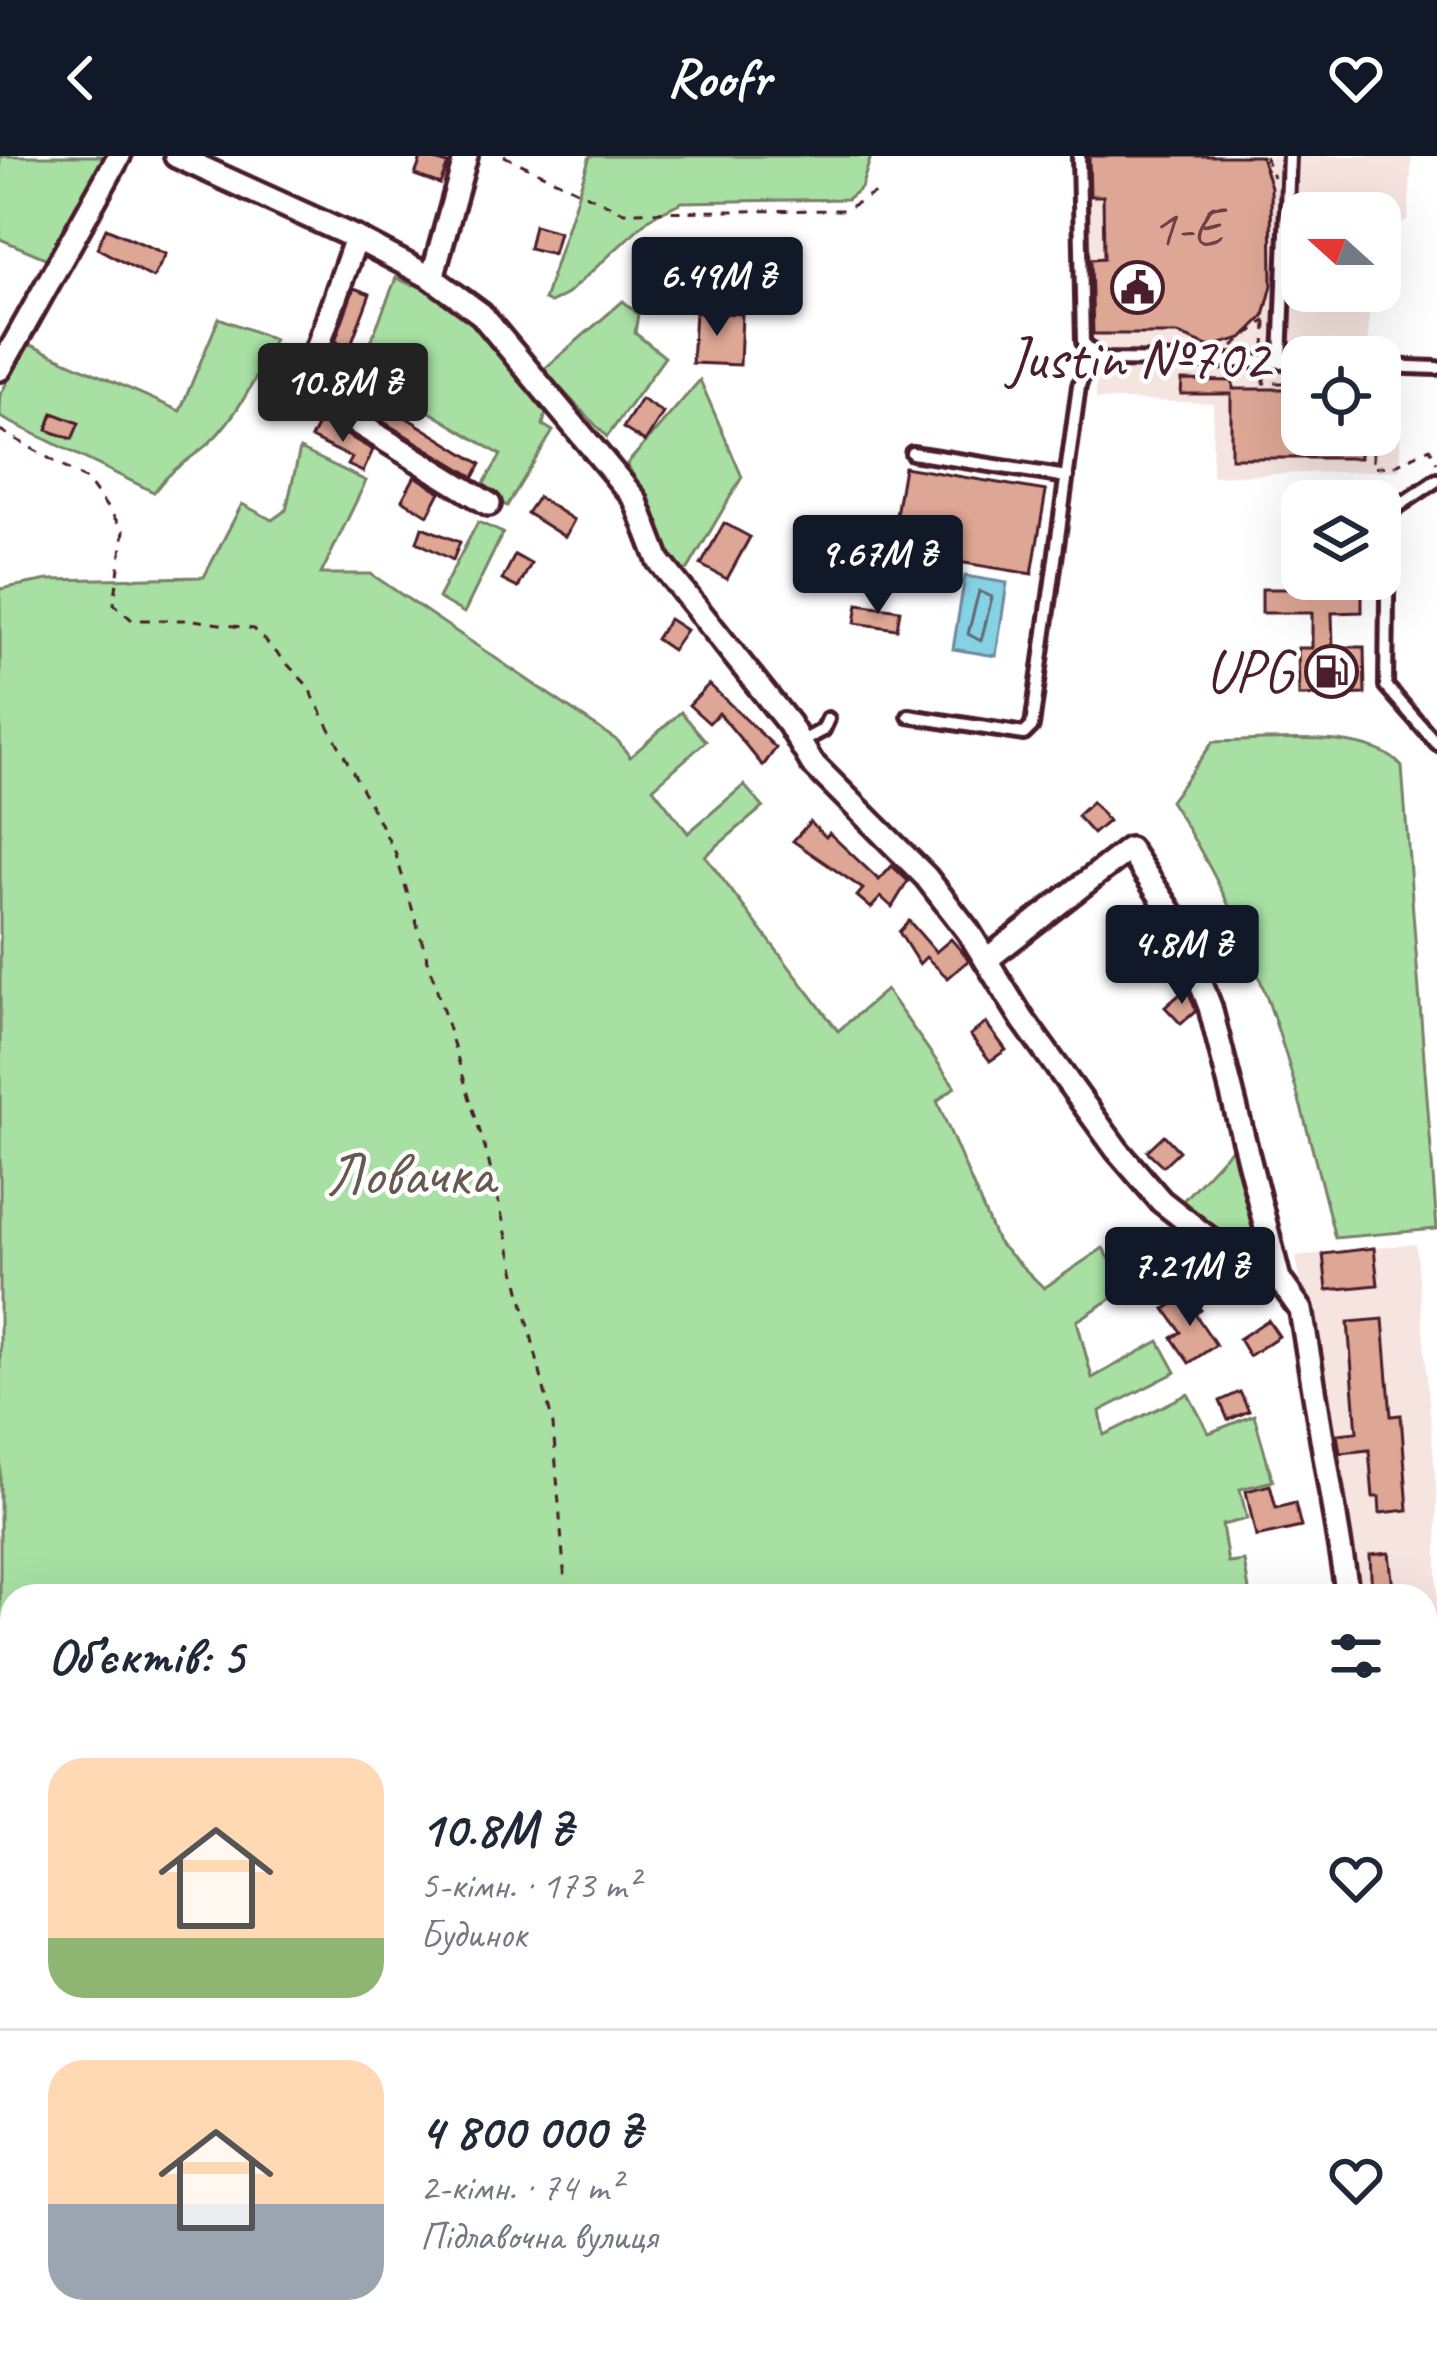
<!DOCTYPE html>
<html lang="uk">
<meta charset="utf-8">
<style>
body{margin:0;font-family:Caveat,sans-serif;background:#f2f2f3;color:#1f2937;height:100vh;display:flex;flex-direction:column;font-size:45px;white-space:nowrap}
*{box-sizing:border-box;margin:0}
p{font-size:39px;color:#747a83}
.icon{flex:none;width:66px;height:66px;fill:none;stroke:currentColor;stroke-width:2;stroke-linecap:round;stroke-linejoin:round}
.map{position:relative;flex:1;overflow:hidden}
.drawer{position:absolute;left:0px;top:1428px;width:1437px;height:771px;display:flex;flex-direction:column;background:#fff;border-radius:36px 36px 0 0;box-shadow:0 12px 48px #0002}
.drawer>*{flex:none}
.needle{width:78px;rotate:291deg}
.controls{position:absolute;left:1281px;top:36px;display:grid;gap:24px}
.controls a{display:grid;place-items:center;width:120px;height:120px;border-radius:24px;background:#fff;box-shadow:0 12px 48px #0002;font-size:60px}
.price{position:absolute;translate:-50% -102px;padding:0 27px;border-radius:12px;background:#111827;color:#fff;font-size:39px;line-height:78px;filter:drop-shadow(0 3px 6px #0008)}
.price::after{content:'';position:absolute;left:50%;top:72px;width:36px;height:27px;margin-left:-18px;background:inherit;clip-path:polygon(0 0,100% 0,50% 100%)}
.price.selected{background:#222;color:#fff}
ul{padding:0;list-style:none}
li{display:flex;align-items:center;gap:36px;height:300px;padding:0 48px}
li+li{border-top:3px solid #e0e1e3}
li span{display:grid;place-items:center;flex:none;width:336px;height:240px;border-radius:36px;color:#555}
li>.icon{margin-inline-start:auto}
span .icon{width:144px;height:144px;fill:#fffc;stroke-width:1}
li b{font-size:51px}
h2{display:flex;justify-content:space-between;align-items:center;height:144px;padding:0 48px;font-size:51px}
header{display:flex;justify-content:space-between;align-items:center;height:156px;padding:0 48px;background:#111827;color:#fff;font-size:54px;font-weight:800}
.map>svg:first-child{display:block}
</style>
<header><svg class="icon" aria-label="back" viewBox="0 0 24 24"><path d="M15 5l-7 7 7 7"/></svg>Roofr<svg class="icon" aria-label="heart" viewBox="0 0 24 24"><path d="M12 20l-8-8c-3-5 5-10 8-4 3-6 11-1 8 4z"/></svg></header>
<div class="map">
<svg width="1437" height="2197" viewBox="0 0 1437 2197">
<rect width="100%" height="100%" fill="#fff"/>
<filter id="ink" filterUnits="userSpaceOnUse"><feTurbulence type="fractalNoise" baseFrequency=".00833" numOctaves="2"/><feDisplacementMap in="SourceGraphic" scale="24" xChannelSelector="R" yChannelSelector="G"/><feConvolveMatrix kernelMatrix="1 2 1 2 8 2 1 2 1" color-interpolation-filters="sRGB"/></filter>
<g filter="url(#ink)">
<g fill="#f5e4df">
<polygon points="1079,0 1412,0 1408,63 1380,82 1380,57 1302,57 1302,135 1370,135 1368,192 1361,192 1361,201 1302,201 1302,279 1380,279 1380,223 1401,223 1400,314 1212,320 1213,247 1096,243 1095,201 1083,186"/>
<polygon points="1416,1088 1437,1343 1437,1573 1425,1545 1425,1440 1350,1440 1296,1100"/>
</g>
<g fill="#a8e0a4" stroke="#798068" stroke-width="3">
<polygon points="0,0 112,0 58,101 45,102 0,83"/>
<polygon points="590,0 871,0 861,32 847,43 682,46 651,61 567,138 550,147 544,144"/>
<polygon points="396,122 412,129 415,124 483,175 547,251 543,269 553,275 507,350 480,334 501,299 364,216 342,253 316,234 324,191 363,205"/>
<polygon points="623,145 638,158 635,177 665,201 607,281 543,214"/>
<path d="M219 162 274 183C260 217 236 262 209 287 189 305 171 312 154 336L0 261V239L28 188 180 255Z"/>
<path d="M700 224 742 321 688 413 679 417C657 382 648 344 627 308Z"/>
<polygon points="300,293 366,325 321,418 371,418 618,585 630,601 681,556 706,585 653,632 688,677 744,629 763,651 705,700 838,875 886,834 955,931 937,945 997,1086 1044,1132 1103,1092 1128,1132 1077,1165 1092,1222 1159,1185 1176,1216 1100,1255 1104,1279 1188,1238 1209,1277 1254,1259 1273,1325 1240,1333 1247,1363 1222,1369 1228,1407 1244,1405 1250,1440 12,1440 12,1967 0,1965 0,433 48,424 204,421 242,348 272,364 286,354"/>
<polygon points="478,366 503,377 464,457 438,442"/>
<path d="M1213 586C1262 586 1370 571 1402 611L1437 1073 1335 1082C1296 927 1261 781 1170 645Z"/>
<polygon points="1239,984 1265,1097 1257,1101 1178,1050"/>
<polygon points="58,2187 163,2187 164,2197 56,2197"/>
<polygon points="698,2187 1350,2187 1349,2197 699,2197"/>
</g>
<polygon fill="#86d2e5" stroke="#6e8a9b" stroke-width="3" points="965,420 1007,427 996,500 953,493"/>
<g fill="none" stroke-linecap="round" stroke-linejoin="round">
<polygon stroke="#626775" stroke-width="3" points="979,435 992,441 981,485 968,478"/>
</g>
<g fill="#dda695" stroke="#4a1f2b" stroke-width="3">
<polygon points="422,0 448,8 440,28 415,19"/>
<polygon points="1089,0 1261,0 1271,31 1272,129 1264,160 1242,182 1210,191 1178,178 1093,178 1091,103 1104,102 1103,40 1090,40"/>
<polygon points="534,69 559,76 553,98 529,92"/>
<polygon points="106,72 166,98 153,122 97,92"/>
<polygon points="354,132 370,138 350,191 335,185"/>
<polygon points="695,156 742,158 740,209 692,207"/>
<polygon points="1182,224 1233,225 1233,233 1302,233 1302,279 1360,279 1360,302 1231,302 1231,238 1181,238"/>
<polygon points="363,230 403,248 399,257 481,308 474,321 354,248"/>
<polygon points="641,243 663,257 645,286 623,272"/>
<polygon points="53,257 79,267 72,283 47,274"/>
<polygon points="320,264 373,294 363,316 348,309 352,302 311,282"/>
<polygon points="904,311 1046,335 1032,418 890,395"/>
<polygon points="415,320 440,336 428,359 402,344"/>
<polygon points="538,341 574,364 565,381 527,357"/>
<polygon points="724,367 750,381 727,423 701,409"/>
<polygon points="422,371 460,386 453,404 417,386"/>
<polygon points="515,399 531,408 518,432 502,424"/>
<polygon points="1262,433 1362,433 1362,456 1332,457 1333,491 1364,491 1365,538 1299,540 1298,492 1312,492 1312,457 1262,457"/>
<polygon points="858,448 900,454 897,473 855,467"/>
<polygon points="669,463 686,474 672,494 656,483"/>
<polygon points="709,528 776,592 763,610 719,557 709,567 689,549"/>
<polygon points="1092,646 1108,665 1093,678 1077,660"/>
<polygon points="810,666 826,681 829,677 879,724 892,710 908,725 892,751 881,741 871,752 857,740 863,733 793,685"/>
<polygon points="909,765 936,796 951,783 969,804 948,822 926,801 919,808 899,776"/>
<polygon points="1187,832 1196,855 1181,868 1165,851"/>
<polygon points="986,867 1006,894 990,905 970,879"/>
<polygon points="1164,979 1179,995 1163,1010 1147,995"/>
<polygon points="1374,1092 1378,1129 1327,1134 1323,1098"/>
<polygon points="1190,1137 1201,1154 1195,1158 1216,1189 1189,1207 1172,1182 1181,1176 1165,1153"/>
<polygon points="1383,1163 1391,1260 1401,1259 1408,1354 1380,1357 1379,1341 1373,1341 1369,1294 1340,1297 1337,1278 1357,1276 1348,1166"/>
<polygon points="1268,1164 1279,1180 1249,1200 1239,1183"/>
<polygon points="1240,1236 1249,1255 1228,1264 1220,1245"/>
<polygon points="1270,1329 1276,1352 1295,1347 1301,1371 1256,1381 1246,1335"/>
<polygon points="1389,1397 1394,1440 1372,1440 1370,1399"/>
</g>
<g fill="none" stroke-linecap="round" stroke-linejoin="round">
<defs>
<g id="lane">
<polyline points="1079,0 1083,186 1099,204 1302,206"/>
<polyline points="1281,205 1289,0"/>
<polyline points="1380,210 1437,212"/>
<polyline points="912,297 1067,321"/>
<polyline points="1437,324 1388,357 1386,530 1437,588"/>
<polyline points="909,560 1024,578 1032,570 1079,230 1090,197"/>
<polyline points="801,586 823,574 828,563"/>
</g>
<g id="street">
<polyline points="176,0 356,82 432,122 481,158 635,343 659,405 789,568 812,607 926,721 968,775 1023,864 1117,994 1161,1045 1212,1085 1279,1123 1301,1154 1348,1440"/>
<polyline points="356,82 307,221 312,239 489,348"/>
<polyline points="432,122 466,0"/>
<polyline points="0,213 119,0"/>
<polyline points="986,804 1129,693 1177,765 1210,851 1279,1123"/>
<polyline points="1425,1625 1437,1625"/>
<polyline points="1425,1768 1437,1819"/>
<polyline points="0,2141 12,2143"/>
</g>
</defs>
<use href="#lane" stroke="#4a1f2b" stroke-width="20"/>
<use href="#street" stroke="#4a1f2b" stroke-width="30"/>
<g stroke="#4a1f2b" stroke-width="3" stroke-dasharray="9 9" stroke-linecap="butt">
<polyline points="504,0 624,56 844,54 879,35"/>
<polyline points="1265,0 1273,21"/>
<polyline points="1233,190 1266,164"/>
<polyline points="1265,193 1266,166"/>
<polyline points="1264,220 1264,227 1302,227"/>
<polyline points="0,274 88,325 124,375 114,448 132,464 193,464 254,473 307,529 395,696 487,999 553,1269 566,1440"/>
<polyline points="1373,279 1373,312 1396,309 1430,292 1437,307"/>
<polyline points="0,1603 12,1601"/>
<polyline points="0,1980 12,1981"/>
</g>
<use href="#lane" stroke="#fff" stroke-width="10"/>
<use href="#street" stroke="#fff" stroke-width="21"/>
</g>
</g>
<defs>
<symbol id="civic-ring" viewBox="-11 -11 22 22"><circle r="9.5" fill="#fff" stroke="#4a1f2b" stroke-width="1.5"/><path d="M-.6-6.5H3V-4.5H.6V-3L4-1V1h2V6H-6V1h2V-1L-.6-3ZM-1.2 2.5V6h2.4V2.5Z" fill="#4a1f2b"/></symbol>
<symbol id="fuel-ring" viewBox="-11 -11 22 22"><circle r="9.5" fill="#fff" stroke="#4a1f2b" stroke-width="1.5"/><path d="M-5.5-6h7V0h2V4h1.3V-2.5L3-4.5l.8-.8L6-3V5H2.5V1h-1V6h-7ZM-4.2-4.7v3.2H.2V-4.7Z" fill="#4a1f2b"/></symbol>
</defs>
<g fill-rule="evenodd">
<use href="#civic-ring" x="1108" y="102" width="59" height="59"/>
<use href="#fuel-ring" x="1302" y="486" width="59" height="59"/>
</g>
<g text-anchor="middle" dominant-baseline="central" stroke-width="9" stroke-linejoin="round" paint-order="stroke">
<g font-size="54" fill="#6f4146">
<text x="1187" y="71">1-Е</text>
</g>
<g font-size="60" fill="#4a1f2b" stroke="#fff">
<text x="1138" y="202">Justin №702</text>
<text x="1292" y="515" text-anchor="end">UPG</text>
</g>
<g font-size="60" fill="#66594f" stroke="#fff">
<text x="410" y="1018">Ловачка</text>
</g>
</g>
</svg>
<div class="controls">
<a><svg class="needle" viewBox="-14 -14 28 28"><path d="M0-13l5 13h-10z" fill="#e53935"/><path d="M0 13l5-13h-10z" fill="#747a83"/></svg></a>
<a><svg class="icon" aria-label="locate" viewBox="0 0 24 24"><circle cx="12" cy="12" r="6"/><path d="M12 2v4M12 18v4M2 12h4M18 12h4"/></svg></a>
<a><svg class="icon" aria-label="layers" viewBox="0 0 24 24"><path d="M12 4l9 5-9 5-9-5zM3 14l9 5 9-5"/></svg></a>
</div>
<b class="price" style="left:717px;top:183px">6.49M ₴</b>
<b class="price selected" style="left:343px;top:289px">10.8M ₴</b>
<b class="price" style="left:878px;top:461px">9.67M ₴</b>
<b class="price" style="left:1182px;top:851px">4.8M ₴</b>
<b class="price" style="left:1190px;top:1173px">7.21M ₴</b>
<section class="drawer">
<h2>Об’єктів: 5<svg class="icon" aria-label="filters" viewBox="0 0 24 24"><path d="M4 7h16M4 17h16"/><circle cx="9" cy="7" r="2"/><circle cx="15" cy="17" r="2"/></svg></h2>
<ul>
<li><span style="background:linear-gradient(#ffd9b3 75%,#8fb573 0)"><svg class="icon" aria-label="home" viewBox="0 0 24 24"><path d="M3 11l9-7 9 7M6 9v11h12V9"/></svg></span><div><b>10.8M ₴</b><p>5-кімн. · 173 m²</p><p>Будинок</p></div><svg class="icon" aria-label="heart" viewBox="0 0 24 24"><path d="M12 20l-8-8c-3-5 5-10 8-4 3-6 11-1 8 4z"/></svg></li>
<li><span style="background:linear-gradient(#ffd9b3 60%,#9aa5b1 0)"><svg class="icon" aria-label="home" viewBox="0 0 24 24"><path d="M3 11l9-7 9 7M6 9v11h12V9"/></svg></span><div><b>4 800 000 ₴</b><p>2-кімн. · 74 m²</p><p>Підлавочна вулиця</p></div><svg class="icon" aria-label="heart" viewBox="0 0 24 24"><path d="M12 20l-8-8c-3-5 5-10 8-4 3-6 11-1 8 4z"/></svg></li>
</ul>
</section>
</div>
